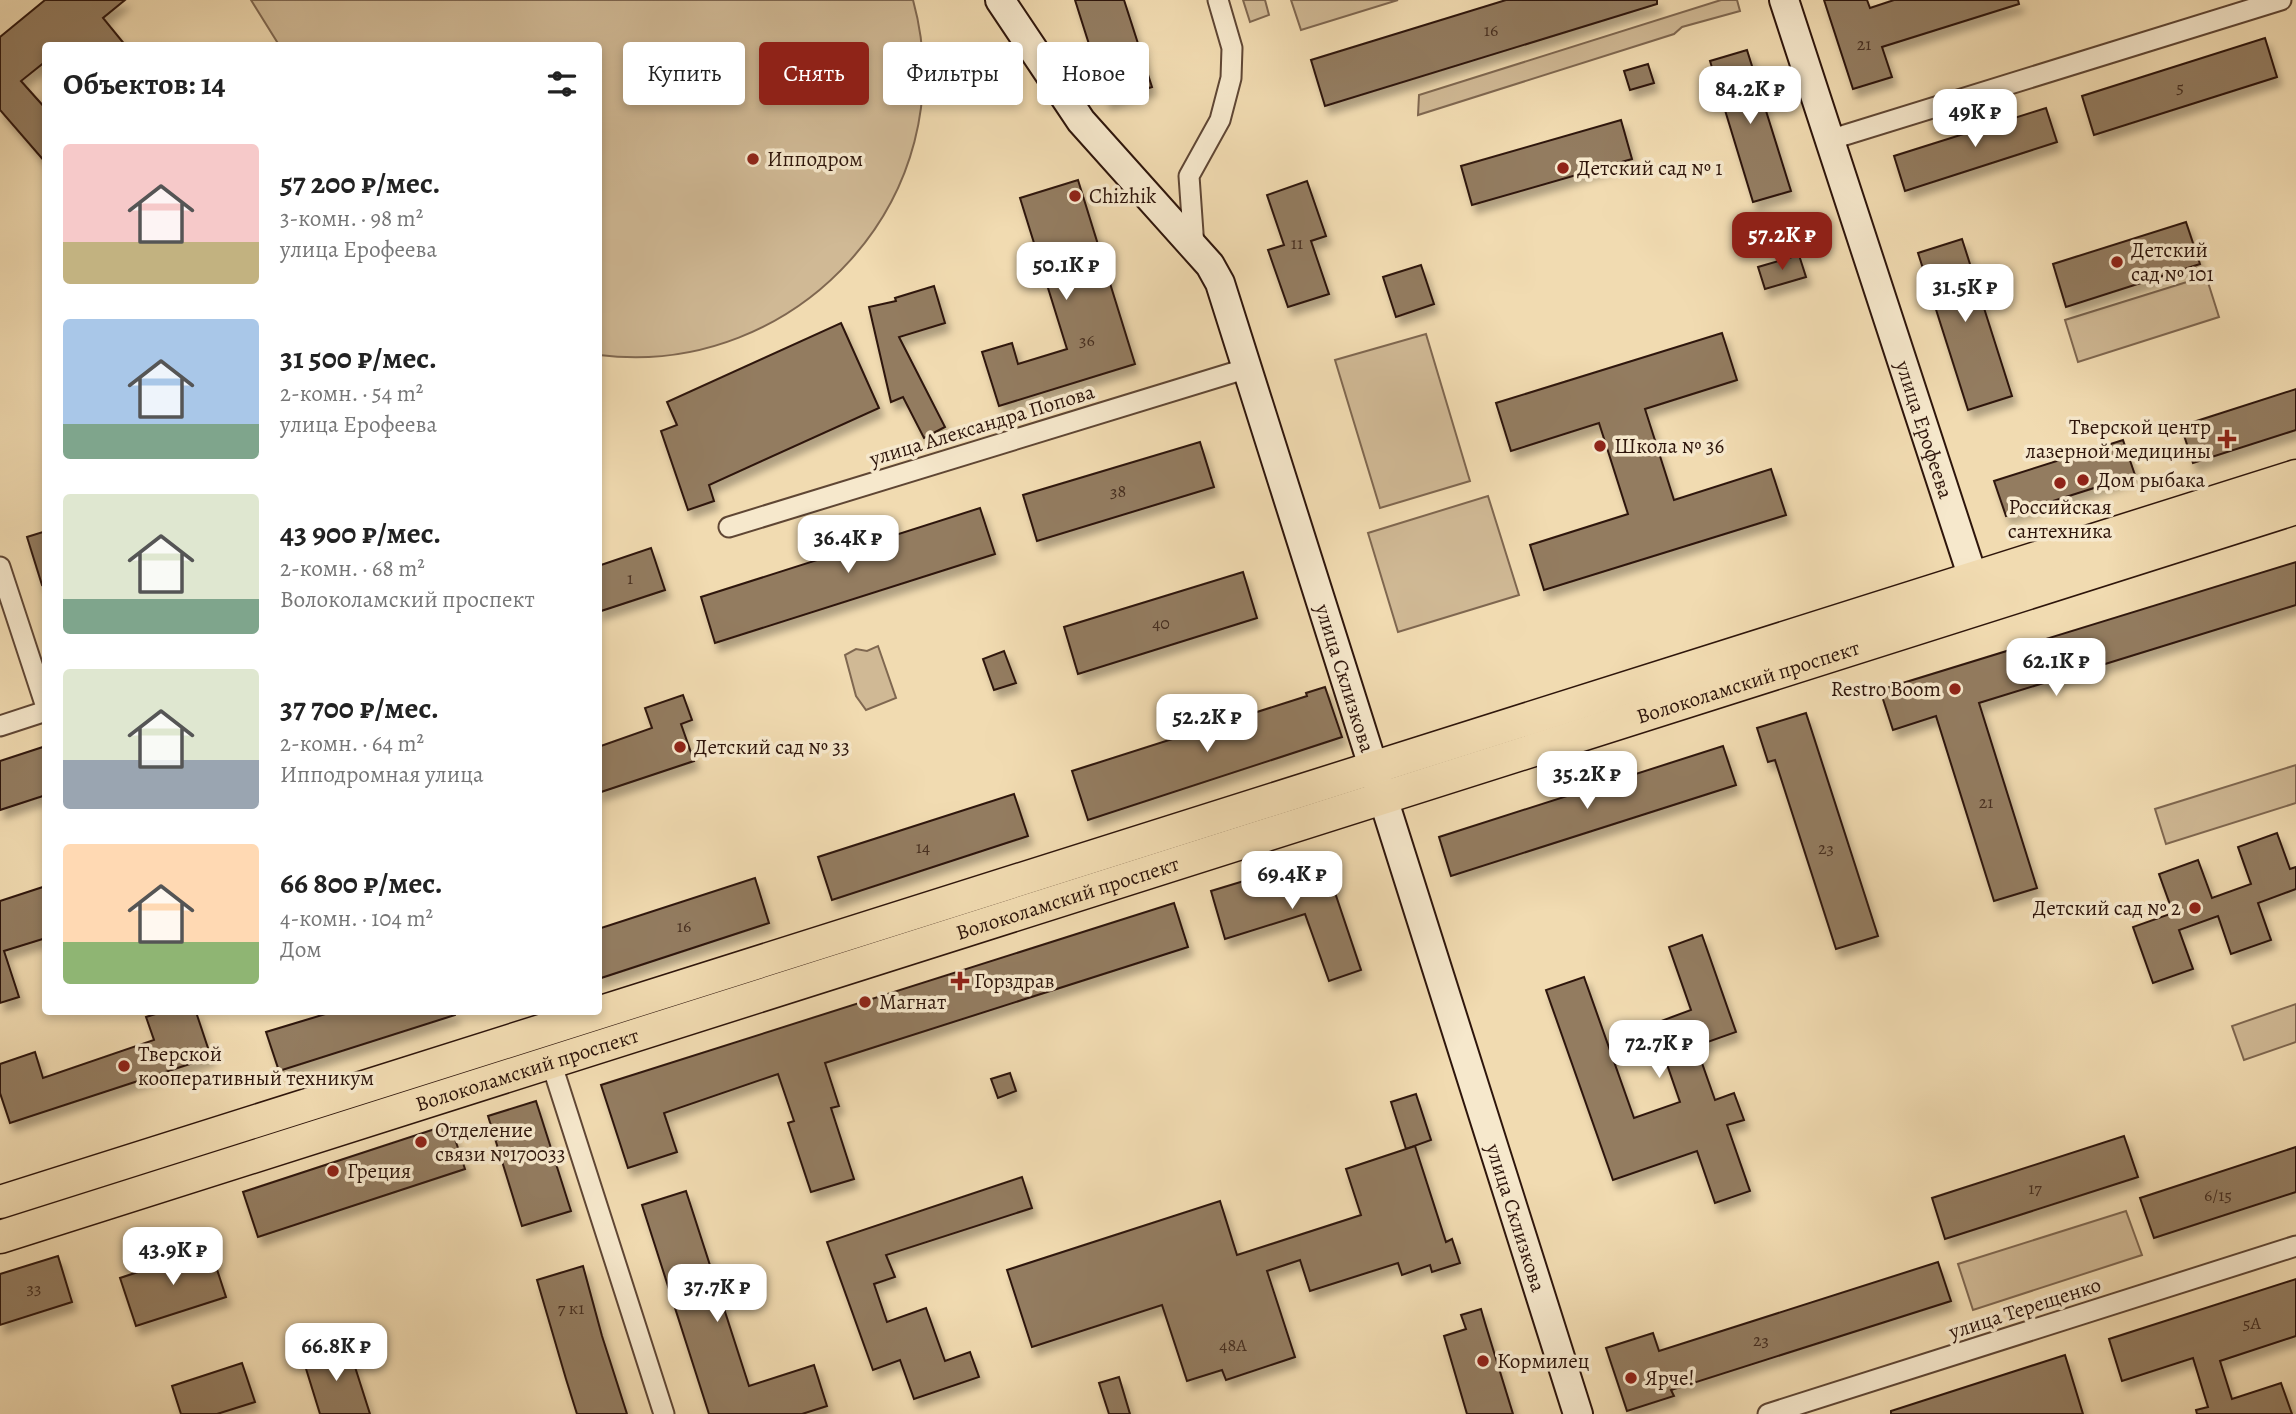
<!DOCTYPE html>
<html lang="ru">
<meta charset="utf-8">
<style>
body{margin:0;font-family:Alegreya,serif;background:#f2f2f2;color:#222;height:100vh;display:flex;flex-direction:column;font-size:26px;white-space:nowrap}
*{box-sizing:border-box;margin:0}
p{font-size:23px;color:#767676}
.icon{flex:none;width:38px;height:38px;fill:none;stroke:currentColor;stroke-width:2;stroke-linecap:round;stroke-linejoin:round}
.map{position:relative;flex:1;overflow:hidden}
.drawer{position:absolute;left:42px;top:42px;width:560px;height:973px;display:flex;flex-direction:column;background:#fff;border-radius:7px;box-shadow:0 4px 10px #0003}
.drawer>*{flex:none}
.hud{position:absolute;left:623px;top:42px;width:665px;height:63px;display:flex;gap:14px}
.price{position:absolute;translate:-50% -60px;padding:0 16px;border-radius:14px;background:#fff;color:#222;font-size:23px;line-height:46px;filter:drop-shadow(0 2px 4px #0008)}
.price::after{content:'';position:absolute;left:50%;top:42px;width:21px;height:16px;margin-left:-10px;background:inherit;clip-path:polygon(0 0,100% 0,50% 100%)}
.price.selected{background:#8f2418;color:#fff}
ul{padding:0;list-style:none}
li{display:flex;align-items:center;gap:21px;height:175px;padding:0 21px}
li span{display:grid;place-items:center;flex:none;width:196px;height:140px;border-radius:7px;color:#555}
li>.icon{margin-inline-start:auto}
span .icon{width:84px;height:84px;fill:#fffc;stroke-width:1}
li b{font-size:30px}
h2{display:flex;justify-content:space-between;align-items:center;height:84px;padding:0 21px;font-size:30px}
.pill{padding:0 24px;border-radius:7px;background:#fff;box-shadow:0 4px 10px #0003;font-size:24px;line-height:63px}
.pill.selected{background:#8f2418;color:#fff}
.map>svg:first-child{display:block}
</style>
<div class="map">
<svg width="2296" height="1414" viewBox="0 0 2296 1414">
<defs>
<filter id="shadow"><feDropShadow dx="4.5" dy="8" stdDeviation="3.5" flood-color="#0004"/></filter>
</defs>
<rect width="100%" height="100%" fill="#f1dbb1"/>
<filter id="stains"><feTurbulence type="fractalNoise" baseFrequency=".00286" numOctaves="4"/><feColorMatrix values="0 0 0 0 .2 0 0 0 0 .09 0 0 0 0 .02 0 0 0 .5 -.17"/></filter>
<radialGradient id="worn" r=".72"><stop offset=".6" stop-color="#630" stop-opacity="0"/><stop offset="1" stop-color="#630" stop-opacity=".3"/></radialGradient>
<g fill="#d0b995" stroke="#7f6750" stroke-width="2">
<path d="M251 0H913C967 196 796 380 599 355L598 46 279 45Z"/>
<polygon points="1243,0 1265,0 1269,15 1250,22"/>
<polygon points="1291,0 1398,0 1301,30"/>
<polygon points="1721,0 1737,0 1740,11 1682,27 1674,34 1418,115 1419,95"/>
<polygon points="2206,276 2219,317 2078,362 2065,320"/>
<polygon points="1426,334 1470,481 1380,508 1335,360"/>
<polygon points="1488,496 1519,595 1398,632 1368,533"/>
<polygon points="878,646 896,698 866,710 856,696 845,655 856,649 867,651"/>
<polygon points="2296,765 2296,803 2166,844 2155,809"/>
<polygon points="2296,1004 2296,1042 2244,1060 2232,1026"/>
<polygon points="2126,1211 2142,1255 1973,1310 1958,1264"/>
</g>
<g fill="#937c61" stroke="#2e150b" stroke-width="2" filter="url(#shadow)">
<polygon points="45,0 125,0 103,18 126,46 46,46 46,61 21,81 46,109 46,163 0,110 0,37"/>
<polygon points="1075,0 1124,0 1152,87 1107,101"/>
<polygon points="1506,0 1657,0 1657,4 1325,106 1311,60"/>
<polygon points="1824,0 1867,0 1870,8 1894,0 2018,0 2019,4 1882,47 1892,77 1853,89"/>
<polygon points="2265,38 2277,77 2094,135 2082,96"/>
<polygon points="1747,50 1791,191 1753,202 1710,61"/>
<polygon points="1648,64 1654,83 1630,90 1624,71"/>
<polygon points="2046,108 2057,142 1905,191 1894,156"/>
<polygon points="1621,120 1632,159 1472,205 1461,166"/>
<polygon points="1078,180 1135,364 999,406 982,352 1012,343 1018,364 1067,349 1020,198"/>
<polygon points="1307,181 1326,236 1311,241 1329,294 1288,307 1268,250 1284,245 1267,195"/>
<polygon points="2186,222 2200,264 2066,307 2053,264"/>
<polygon points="1962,239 2012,396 1968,410 1918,253"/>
<polygon points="1799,255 1806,277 1765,289 1758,267"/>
<polygon points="1421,265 1434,304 1396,317 1383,277"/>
<polygon points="934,286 945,323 899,337 945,427 924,438 903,397 891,402 869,307 896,301 895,298"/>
<polygon points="841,323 879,408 709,485 714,501 688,510 661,431 677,425 667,402"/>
<polygon points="1722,333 1737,380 1645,409 1674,500 1771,469 1786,515 1544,590 1530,545 1628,514 1599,423 1511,451 1496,403"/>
<polygon points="2296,389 2296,430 2193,463 2181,426"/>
<polygon points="2123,440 2135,475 2006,516 1994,481"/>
<polygon points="1200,442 1214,487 1037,541 1023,495"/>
<polygon points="980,508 995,554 715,643 701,597"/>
<polygon points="46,531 46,584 42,585 27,537"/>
<polygon points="651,548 665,590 598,612 598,566"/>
<polygon points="2296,562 2296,605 1979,703 2037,888 1994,901 1936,716 1893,730 1880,690"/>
<polygon points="1243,572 1257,618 1078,674 1064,627"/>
<polygon points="1004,651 1016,683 994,690 983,659"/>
<polygon points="1325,687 1342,737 1088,820 1072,771 1307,696 1306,693"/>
<polygon points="683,695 692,720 681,724 694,761 598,793 598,747 652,728 645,708"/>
<polygon points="1806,713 1878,936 1836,949 1775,760 1768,762 1757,728"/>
<polygon points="46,746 46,795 0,810 0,761"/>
<polygon points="1723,746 1736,785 1451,876 1439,837"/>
<polygon points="1014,794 1028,836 832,900 818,857"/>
<polygon points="2277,833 2290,869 2296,867 2296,889 2258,903 2271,940 2231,954 2218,916 2179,930 2193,969 2153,983 2133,927 2173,913 2159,874 2198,860 2212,898 2251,884 2238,847"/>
<polygon points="1323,857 1361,970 1329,981 1305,914 1225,939 1211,891"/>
<polygon points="755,878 769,923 598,979 598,929"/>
<polygon points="46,886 46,938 4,951 19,997 0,1003 0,901"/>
<polygon points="1174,903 1188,947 825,1063 839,1106 831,1108 854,1179 811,1192 788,1123 794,1121 778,1074 664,1113 677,1152 628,1168 601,1085"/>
<polygon points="1702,935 1736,1032 1696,1046 1715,1100 1734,1093 1744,1120 1727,1125 1750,1191 1715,1203 1697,1151 1613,1180 1546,990 1584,977 1634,1118 1680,1102 1653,1024 1691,1010 1669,947"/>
<polygon points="162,1012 196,1012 211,1057 10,1123 0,1093 0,1064 35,1052 43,1078 154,1040 146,1017"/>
<polygon points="332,1012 455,1012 455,1015 279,1071 266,1032"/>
<polygon points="1010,1073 1016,1091 998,1098 991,1079"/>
<polygon points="1416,1094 1431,1140 1406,1149 1391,1102"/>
<polygon points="536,1101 571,1211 522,1226 488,1116"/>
<polygon points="450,1124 465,1169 258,1237 243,1192"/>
<polygon points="2124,1136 2138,1177 1945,1239 1932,1198"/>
<polygon points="1415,1146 1446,1242 1452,1239 1460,1263 1432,1272 1430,1265 1402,1275 1398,1263 1310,1291 1300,1260 1267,1271 1295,1357 1226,1380 1222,1370 1187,1381 1162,1305 1032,1347 1007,1270 1220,1201 1237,1255 1361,1215 1346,1169"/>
<polygon points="2296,1147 2296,1192 2154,1238 2140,1198"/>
<polygon points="1022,1177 1032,1208 886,1255 895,1277 874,1284 887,1322 926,1308 945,1361 970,1352 979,1377 914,1399 900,1360 873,1370 827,1242"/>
<polygon points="686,1191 749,1386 814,1365 827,1406 802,1414 709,1414 642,1205"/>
<polygon points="210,1248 226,1297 136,1326 120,1278"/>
<polygon points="58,1256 72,1302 0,1325 0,1274"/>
<polygon points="1938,1262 1951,1301 1671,1390 1674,1396 1627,1411 1606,1348 1653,1333 1659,1351"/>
<polygon points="583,1266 602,1336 627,1414 577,1414 566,1379 537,1280"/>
<polygon points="2296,1279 2296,1336 2220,1361 2232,1399 2281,1383 2292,1414 2197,1414 2196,1410 2208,1407 2193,1358 2122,1381 2109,1339"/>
<polygon points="1481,1309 1485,1323 1513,1414 1467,1414 1444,1336 1466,1329 1461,1315"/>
<polygon points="348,1345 370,1414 320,1414 303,1359"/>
<polygon points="2065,1355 2083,1414 1891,1414 1891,1411"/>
<polygon points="242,1363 255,1402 217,1414 181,1414 172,1386"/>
<polygon points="1119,1377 1130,1414 1109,1414 1099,1383"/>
</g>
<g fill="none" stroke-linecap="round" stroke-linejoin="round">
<defs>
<g id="street">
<polyline points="1829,140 2281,0"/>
<polyline points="1194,247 1189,176 1220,120 1231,78 1232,48 1218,0"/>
<polyline points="729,527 1248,368"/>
<polyline points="0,567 46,707"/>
<polyline points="0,726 46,711"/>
<polyline points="551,1062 664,1414"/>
<polyline points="1768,1414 2296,1246"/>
</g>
<g id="secondary">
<path id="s1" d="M1000 0 1081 121 1210 265 1220 283 1578 1414"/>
<path id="s2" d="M1784 0 1973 578"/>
</g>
<g id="primary">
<polyline points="0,1202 2296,476"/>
<path id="s3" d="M0 1237 2296 508"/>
</g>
</defs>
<use href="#street" stroke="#5f4634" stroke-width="23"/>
<use href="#secondary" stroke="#2e150b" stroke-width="32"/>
<use href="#primary" stroke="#2e150b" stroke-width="35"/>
<use href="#street" stroke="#f6e8cc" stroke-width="19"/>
<use href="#secondary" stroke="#f6e8cc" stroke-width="28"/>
<use href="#primary" stroke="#f1dbb1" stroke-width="32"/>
</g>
<g fill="#8f2418" stroke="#f6e8cc" stroke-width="2.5">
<circle cx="753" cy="159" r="7"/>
<circle cx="1563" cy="168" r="7"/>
<circle cx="1075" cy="196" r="7"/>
<circle cx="2117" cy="262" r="7"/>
<path d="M2223.5 428.5h7v7h7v7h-7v7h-7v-7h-7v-7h7z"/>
<circle cx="1600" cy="446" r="7"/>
<circle cx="2083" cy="480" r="7"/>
<circle cx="2060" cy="483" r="7"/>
<circle cx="1955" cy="689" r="7"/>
<circle cx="680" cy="747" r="7"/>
<circle cx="2195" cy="908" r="7"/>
<path d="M956.5 970.5h7v7h7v7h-7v7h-7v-7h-7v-7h7z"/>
<circle cx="865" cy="1002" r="7"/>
<circle cx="124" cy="1066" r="7"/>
<circle cx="421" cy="1142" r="7"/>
<circle cx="333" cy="1171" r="7"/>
<circle cx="1483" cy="1361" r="7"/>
<circle cx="1631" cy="1378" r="7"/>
</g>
<g text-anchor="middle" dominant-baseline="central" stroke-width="7" stroke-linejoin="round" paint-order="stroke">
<g font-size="18" fill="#472f20">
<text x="1491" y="30">16</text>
<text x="1864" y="44">21</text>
<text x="2180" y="87">5</text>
<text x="1297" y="243">11</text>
<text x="1087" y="340">36</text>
<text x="1118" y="491">38</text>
<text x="630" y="578">1</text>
<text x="1161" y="623">40</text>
<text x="1986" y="802">21</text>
<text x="923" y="847">14</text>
<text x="1826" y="848">23</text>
<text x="684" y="926">16</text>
<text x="2035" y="1188">17</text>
<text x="2218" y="1195">6/15</text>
<text x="34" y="1288">33</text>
<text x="571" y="1308">7 к1</text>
<text x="2252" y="1323">5А</text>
<text x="1761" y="1340">23</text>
<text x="1233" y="1345">48А</text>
</g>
<g font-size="21" fill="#2e150b" stroke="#f6e8cc" text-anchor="start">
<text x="767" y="159">Ипподром</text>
<text x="1577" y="168">Детский сад № 1</text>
<text x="1089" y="196">Chizhik</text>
<text x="2131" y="250">Детский<tspan x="2131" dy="24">сад № 101</tspan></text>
<text x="2211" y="427" text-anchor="end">Тверской центр<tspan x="2211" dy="24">лазерной медицины</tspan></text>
<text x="1614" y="446">Школа № 36</text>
<text x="2097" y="480">Дом рыбака</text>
<text x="2060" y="507" text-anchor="middle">Российская<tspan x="2060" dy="24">сантехника</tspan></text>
<text x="1941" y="689" text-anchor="end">Restro Boom</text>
<text x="694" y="747">Детский сад № 33</text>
<text x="2181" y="908" text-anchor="end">Детский сад № 2</text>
<text x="974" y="981">Горздрав</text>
<text x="879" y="1002">Магнат</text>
<text x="138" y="1054">Тверской<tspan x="138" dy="24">кооперативный техникум</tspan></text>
<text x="435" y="1130">Отделение<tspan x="435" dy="24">связи №170033</tspan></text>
<text x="347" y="1171">Греция</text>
<text x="1497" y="1361">Кормилец</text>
<text x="1645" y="1378">Ярче!</text>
</g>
<g font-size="21" fill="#2e150b" stroke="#f6e8cc">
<text transform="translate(982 425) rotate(-17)">улица Александра Попова</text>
<text stroke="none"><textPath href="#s2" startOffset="452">улица Ерофеева</textPath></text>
<text stroke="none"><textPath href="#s1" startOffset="774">улица Склизкова</textPath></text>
<text stroke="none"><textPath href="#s3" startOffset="1834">Волоколамский проспект</textPath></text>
<text stroke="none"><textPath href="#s3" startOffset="1120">Волоколамский проспект</textPath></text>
<text stroke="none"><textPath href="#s3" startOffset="553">Волоколамский проспект</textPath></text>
<text stroke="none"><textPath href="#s1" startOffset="1340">улица Склизкова</textPath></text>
<text transform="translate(2025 1308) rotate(-18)">улица Терещенко</text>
</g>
</g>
<rect width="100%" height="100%" filter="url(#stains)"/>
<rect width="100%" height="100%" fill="url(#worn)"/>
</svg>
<b class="price" style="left:1750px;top:126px">84.2K ₽</b>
<b class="price" style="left:1975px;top:149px">49K ₽</b>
<b class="price selected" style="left:1782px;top:272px">57.2K ₽</b>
<b class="price" style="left:1066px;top:302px">50.1K ₽</b>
<b class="price" style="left:1965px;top:324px">31.5K ₽</b>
<b class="price" style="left:848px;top:575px">36.4K ₽</b>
<b class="price" style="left:2056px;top:698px">62.1K ₽</b>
<b class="price" style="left:1207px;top:754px">52.2K ₽</b>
<b class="price" style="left:1587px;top:811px">35.2K ₽</b>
<b class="price" style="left:1292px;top:911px">69.4K ₽</b>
<b class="price" style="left:1659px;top:1080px">72.7K ₽</b>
<b class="price" style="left:173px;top:1287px">43.9K ₽</b>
<b class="price" style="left:717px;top:1324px">37.7K ₽</b>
<b class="price" style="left:336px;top:1383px">66.8K ₽</b>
<div class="hud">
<a class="pill">Купить</a>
<a class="pill selected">Снять</a>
<a class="pill">Фильтры</a>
<a class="pill">Новое</a>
</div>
<section class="drawer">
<h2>Объектов: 14<svg class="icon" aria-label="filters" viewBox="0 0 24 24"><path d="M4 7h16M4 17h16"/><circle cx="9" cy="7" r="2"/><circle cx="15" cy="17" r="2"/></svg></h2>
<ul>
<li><span style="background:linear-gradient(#f6c9c9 70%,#c2b280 0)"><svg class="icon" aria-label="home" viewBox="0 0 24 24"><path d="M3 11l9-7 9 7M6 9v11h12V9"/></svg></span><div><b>57 200 ₽/мес.</b><p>3-комн. · 98 m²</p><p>улица Ерофеева</p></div></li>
<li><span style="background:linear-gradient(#a9c7e8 75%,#7fa58c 0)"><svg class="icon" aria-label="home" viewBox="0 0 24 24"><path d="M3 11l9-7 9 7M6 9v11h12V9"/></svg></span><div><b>31 500 ₽/мес.</b><p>2-комн. · 54 m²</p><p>улица Ерофеева</p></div></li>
<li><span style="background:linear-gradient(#dfe7d0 75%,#7fa58c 0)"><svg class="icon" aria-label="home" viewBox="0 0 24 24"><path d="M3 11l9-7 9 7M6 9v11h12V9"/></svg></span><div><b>43 900 ₽/мес.</b><p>2-комн. · 68 m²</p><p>Волоколамский проспект</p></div></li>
<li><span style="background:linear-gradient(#dfe7d0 65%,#9aa5b1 0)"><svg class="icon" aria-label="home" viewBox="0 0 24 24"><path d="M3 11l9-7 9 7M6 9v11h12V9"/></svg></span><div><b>37 700 ₽/мес.</b><p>2-комн. · 64 m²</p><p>Ипподромная улица</p></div></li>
<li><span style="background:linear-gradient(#ffd9b3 70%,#8fb573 0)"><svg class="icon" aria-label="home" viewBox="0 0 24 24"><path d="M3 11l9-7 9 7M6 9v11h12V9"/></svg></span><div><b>66 800 ₽/мес.</b><p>4-комн. · 104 m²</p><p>Дом</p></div></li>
</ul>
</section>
</div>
